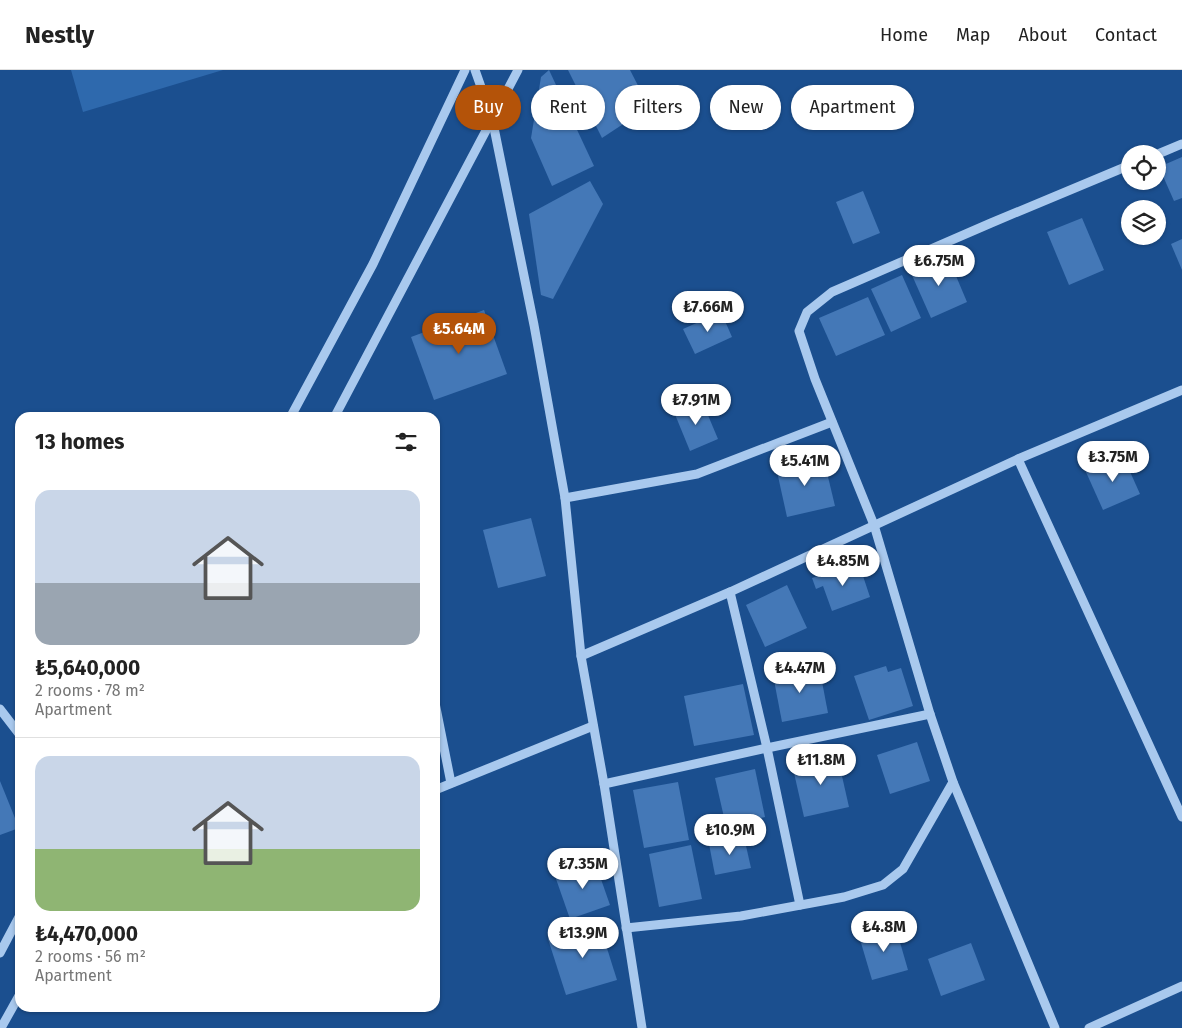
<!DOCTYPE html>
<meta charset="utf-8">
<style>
body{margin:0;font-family:"Fira Sans",sans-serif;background:#f6f6f6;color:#222;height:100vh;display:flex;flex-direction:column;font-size:19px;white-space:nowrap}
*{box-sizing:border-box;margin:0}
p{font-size:16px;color:#767676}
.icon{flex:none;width:28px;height:28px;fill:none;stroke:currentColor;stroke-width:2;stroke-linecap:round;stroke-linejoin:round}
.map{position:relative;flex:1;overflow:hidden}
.side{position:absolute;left:15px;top:342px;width:425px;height:600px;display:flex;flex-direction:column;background:#fff;border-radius:15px;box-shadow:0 1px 4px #0004}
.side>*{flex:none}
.hud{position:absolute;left:455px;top:15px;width:475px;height:45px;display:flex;gap:10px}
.buttons{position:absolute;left:1121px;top:75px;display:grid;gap:10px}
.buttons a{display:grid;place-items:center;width:45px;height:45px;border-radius:50%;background:#fff;box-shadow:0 1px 4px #0004;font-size:25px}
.price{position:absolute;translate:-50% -42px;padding:0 11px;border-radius:18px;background:#fff;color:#222;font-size:16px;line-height:32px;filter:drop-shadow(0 1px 2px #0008)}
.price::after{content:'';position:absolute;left:50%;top:30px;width:15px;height:11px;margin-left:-8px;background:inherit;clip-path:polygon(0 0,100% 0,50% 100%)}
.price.selected{background:#b45309;color:#fff}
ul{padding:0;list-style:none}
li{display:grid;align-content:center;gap:10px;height:265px;padding:0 20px}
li+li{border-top:1px solid #e0e0e0}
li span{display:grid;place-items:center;height:155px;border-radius:15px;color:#555}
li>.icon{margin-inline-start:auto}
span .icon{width:90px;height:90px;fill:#fffc;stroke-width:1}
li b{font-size:21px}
h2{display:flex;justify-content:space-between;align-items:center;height:60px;padding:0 20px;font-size:21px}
.chip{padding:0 18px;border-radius:22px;background:#fff;box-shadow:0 1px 4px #0004;font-size:18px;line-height:45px}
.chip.selected{background:#b45309;color:#fff}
header{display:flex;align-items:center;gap:30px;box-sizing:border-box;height:70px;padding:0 25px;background:#fff;border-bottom:1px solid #e0e0e0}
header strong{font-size:24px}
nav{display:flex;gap:28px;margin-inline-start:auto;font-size:18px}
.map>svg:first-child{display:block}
</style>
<header>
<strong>Nestly</strong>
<nav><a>Home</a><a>Map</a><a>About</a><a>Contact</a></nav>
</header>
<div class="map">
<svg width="1182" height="958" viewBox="0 0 1182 958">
<rect width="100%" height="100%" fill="#1b4f8f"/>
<polygon fill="#2e69ad" points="71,0 223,0 83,42"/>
<g fill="#4478b7">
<polygon points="549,0 594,96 552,116 531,68 541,7"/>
<polygon points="568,0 630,0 649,37 602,68"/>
<polygon points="1182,87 1182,128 1174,131 1159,97"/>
<polygon points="590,111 603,134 553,229 541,225 529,144"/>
<polygon points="863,121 880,163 853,174 836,132"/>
<polygon points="1082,148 1104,200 1069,215 1047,162"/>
<polygon points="1182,169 1182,200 1171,174"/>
<polygon points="948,187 967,232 931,248 911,203"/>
<polygon points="902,205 921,248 891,262 871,219"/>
<polygon points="868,227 885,265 836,286 819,248"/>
<polygon points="484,240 507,304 434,330 411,267"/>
<polygon points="721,242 732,267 695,284 683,259"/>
<polygon points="702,331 718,369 690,381 674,342"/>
<polygon points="823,386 835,436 787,447 776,397"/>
<polygon points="1123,386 1140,424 1103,440 1086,402"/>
<polygon points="531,448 546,506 498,518 483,460"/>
<polygon points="853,494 862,503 870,527 832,541 823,516 816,519 812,508"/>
<polygon points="787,515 807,558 765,577 746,535"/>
<polygon points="819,596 828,643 782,652 773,605"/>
<polygon points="886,596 888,602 901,598 913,636 869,650 854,606"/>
<polygon points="743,614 754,665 694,676 684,626"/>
<polygon points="917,672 930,711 890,724 877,685"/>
<polygon points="837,684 849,737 804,747 792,694"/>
<polygon points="755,699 765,747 726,756 715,708"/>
<polygon points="0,711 19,758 0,765"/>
<polygon points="678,712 689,770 644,778 633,720"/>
<polygon points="744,767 751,798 715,805 709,774"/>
<polygon points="691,775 702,829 659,837 649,784"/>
<polygon points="595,792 610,835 570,849 555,806"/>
<polygon points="599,853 617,910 566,925 548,869"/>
<polygon points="895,855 908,900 872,910 859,866"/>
<polygon points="971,873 985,910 941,926 928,889"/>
</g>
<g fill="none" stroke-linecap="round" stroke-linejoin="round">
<g stroke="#a9c9ee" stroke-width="9">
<polyline points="475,0 492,48 534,255 565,428 581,586 604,714 642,958"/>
<polyline points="1158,84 1182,74"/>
<polyline points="290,348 373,194 465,0"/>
<polyline points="334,348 518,0"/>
<polyline points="1018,389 1182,747"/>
<polyline points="565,428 697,404 832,352"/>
<polyline points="730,522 767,678 800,835"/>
<polyline points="581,586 730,522 1018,389 1182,320"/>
<polyline points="435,633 451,713"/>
<polyline points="0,639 20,665"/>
<polyline points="604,714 767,678 930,644"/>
<polyline points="435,720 593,656"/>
<polyline points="626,858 741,846 844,827 883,815 903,799 953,712"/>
<polyline points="0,883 20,845"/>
<polyline points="1,958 20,924"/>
<polyline points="1055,958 953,712 930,644 874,455 815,309 799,261 807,242 832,222 991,153 1130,95"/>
<polyline points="1089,958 1182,916"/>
</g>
</g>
</svg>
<div class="buttons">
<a><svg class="icon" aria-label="locate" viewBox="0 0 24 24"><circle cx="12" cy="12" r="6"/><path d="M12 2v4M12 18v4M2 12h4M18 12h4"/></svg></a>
<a><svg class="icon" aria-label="layers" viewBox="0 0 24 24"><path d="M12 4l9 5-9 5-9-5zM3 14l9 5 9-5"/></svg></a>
</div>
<b class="price" style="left:939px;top:217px">₺6.75M</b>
<b class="price" style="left:708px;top:263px">₺7.66M</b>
<b class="price selected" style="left:459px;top:285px">₺5.64M</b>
<b class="price" style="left:696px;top:356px">₺7.91M</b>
<b class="price" style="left:1113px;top:413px">₺3.75M</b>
<b class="price" style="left:805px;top:417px">₺5.41M</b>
<b class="price" style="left:843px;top:517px">₺4.85M</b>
<b class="price" style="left:800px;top:624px">₺4.47M</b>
<b class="price" style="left:821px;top:716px">₺11.8M</b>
<b class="price" style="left:730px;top:786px">₺10.9M</b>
<b class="price" style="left:583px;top:820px">₺7.35M</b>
<b class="price" style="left:884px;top:883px">₺4.8M</b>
<b class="price" style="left:583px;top:889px">₺13.9M</b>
<div class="hud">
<a class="chip selected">Buy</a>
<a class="chip">Rent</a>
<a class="chip">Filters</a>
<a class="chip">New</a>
<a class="chip">Apartment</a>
</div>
<section class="side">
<h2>13 homes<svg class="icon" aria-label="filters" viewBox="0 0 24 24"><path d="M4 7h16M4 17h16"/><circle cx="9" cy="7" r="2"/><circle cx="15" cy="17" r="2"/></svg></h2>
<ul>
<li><span style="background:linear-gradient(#c9d6e8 60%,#9aa5b1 0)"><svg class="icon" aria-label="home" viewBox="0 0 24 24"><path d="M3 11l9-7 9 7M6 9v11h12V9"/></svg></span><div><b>₺5,640,000</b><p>2 rooms · 78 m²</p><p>Apartment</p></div></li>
<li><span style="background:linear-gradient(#c9d6e8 60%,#8fb573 0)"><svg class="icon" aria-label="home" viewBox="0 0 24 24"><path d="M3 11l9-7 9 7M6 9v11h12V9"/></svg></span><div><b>₺4,470,000</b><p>2 rooms · 56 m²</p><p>Apartment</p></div></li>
</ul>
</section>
</div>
